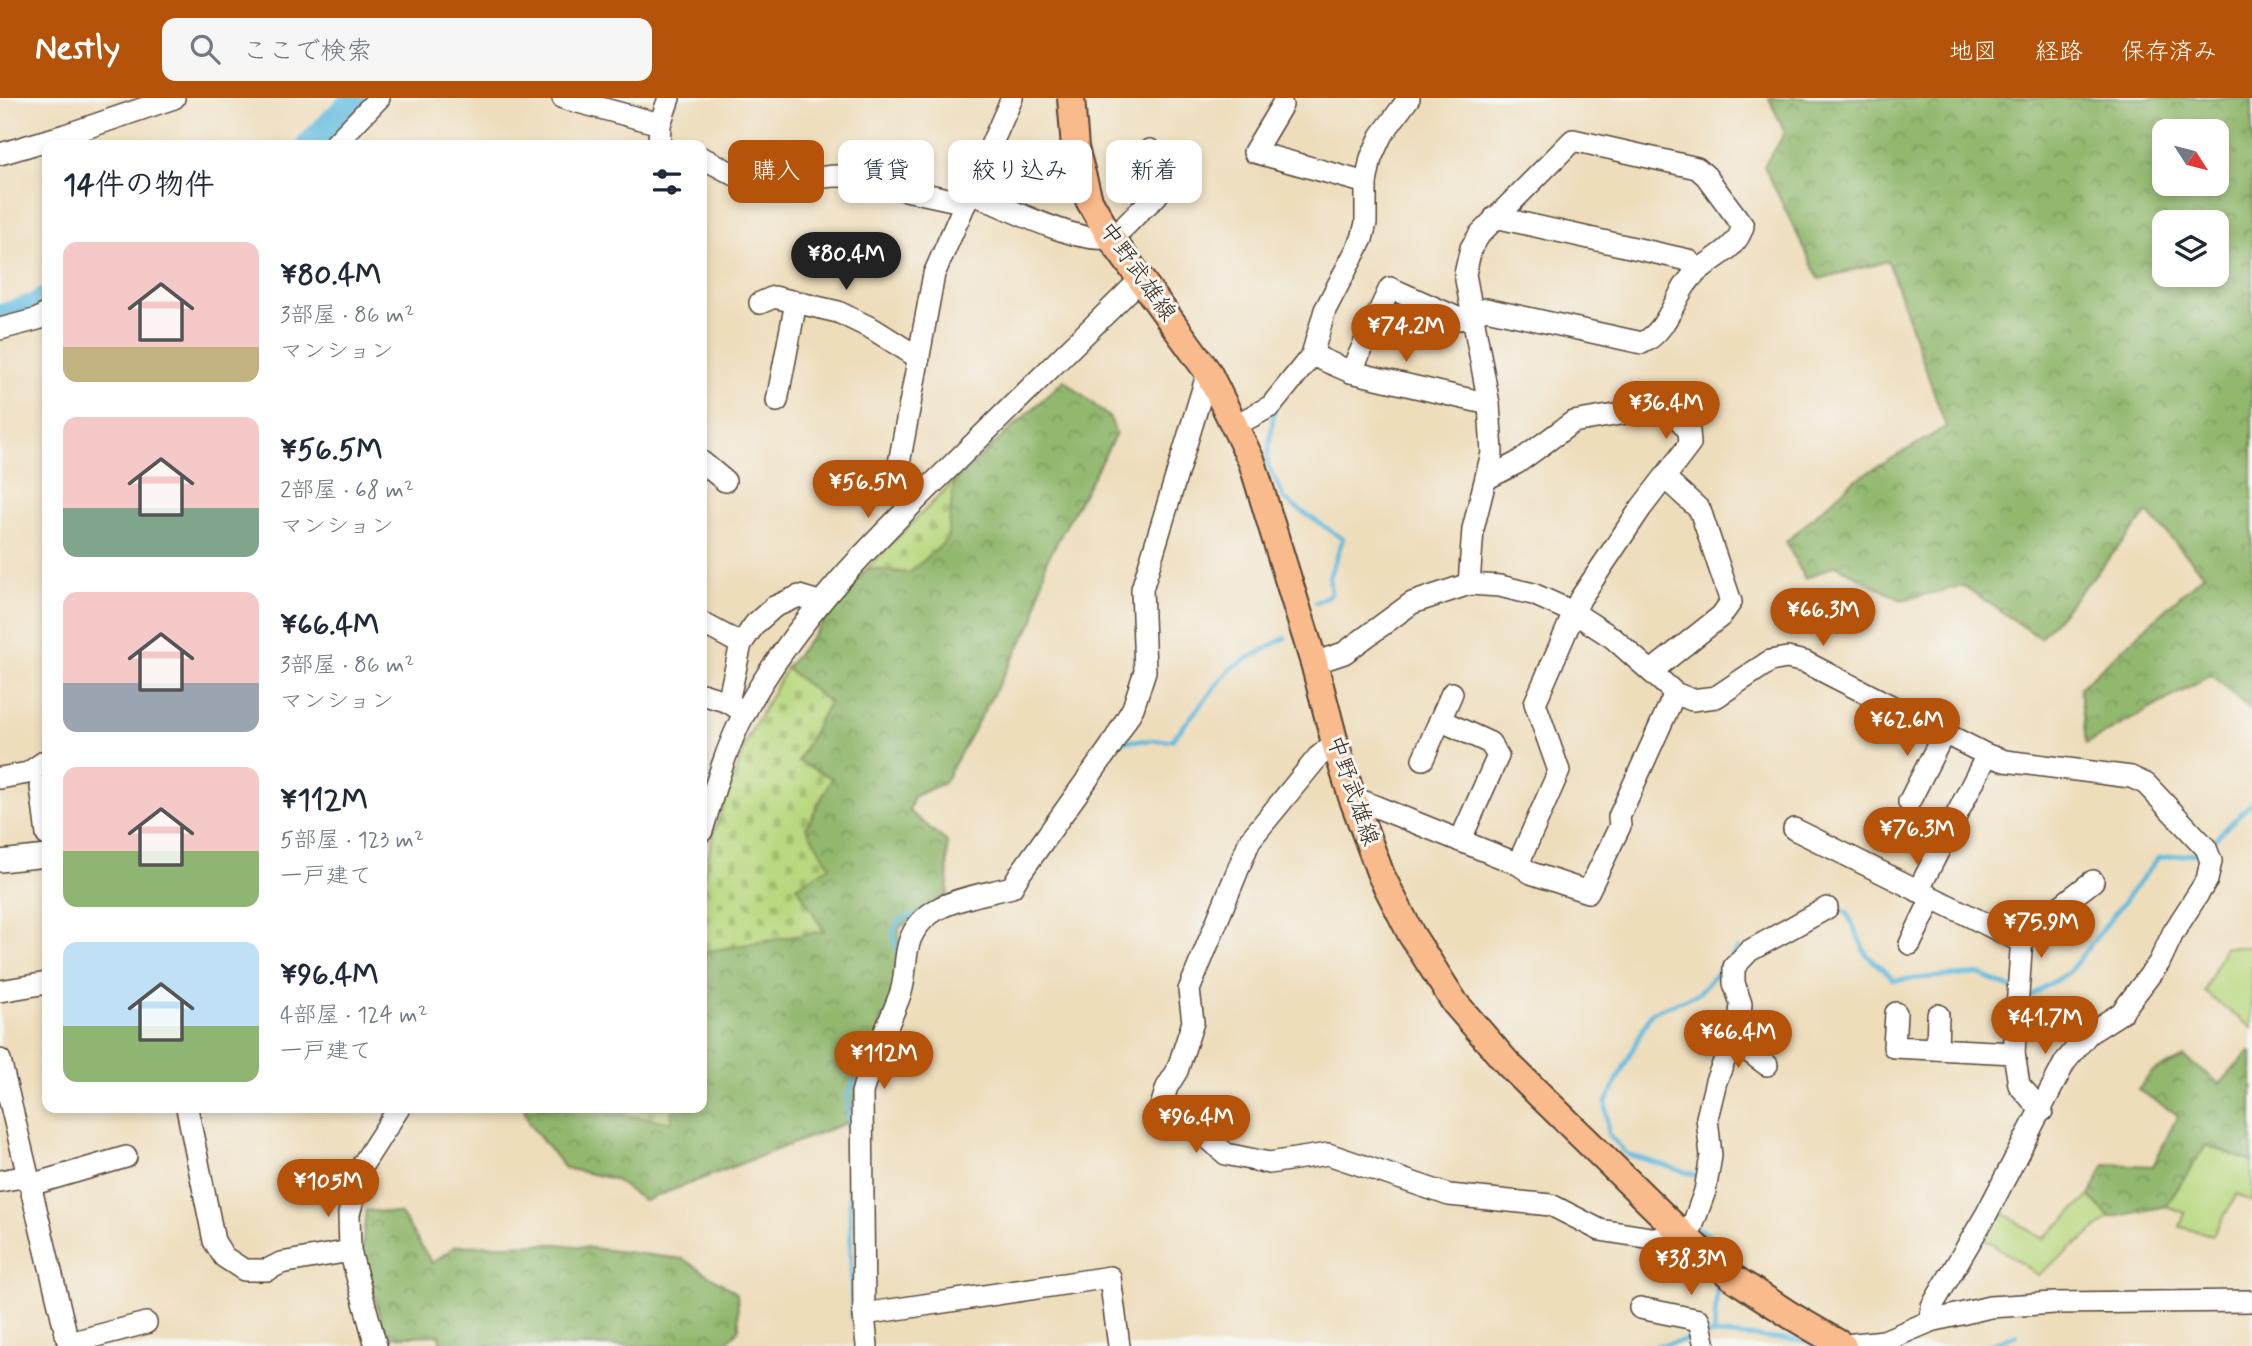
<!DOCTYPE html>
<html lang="ja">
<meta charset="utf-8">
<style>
body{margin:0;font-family:Mynerve,"Klee One",sans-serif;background:#f6f6f7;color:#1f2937;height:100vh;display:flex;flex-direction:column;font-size:26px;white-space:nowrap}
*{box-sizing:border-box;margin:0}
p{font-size:23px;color:#747a83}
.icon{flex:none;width:38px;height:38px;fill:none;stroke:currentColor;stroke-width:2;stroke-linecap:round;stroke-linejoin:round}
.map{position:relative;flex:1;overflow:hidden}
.panel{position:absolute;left:42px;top:42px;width:665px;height:973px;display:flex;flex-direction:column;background:#fff;border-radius:14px;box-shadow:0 4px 10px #0003}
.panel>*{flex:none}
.guide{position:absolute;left:728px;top:42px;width:665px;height:63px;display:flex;gap:14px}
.needle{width:46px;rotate:126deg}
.tools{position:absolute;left:2152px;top:21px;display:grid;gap:14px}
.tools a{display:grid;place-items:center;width:77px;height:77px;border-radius:14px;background:#fff;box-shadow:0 4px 10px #0003;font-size:35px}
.price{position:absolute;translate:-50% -60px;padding:0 16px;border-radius:24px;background:#b45309;color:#fff;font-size:23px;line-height:46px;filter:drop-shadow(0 2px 4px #0008)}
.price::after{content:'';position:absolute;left:50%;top:42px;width:21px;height:16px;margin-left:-10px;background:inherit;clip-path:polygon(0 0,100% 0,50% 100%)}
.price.selected{background:#222;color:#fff}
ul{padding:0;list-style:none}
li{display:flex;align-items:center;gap:21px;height:175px;padding:0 21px}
li span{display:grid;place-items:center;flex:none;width:196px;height:140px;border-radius:14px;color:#555}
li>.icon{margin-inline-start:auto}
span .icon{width:84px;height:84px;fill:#fffc;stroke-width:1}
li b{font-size:30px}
h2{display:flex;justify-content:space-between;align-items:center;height:84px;padding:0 21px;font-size:30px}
.tag{padding:0 24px;border-radius:14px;background:#fff;box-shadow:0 4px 10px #0003;font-size:24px;line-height:63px}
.tag.selected{background:#b45309;color:#fff}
header{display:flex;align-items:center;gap:42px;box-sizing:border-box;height:98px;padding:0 35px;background:#b45309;color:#fff}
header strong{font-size:33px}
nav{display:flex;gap:38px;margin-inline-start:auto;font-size:24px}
.search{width:490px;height:63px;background:#f6f6f7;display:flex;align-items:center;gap:18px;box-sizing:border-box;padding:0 24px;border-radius:14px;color:#747a83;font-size:26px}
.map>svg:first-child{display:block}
</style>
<header>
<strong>Nestly</strong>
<div class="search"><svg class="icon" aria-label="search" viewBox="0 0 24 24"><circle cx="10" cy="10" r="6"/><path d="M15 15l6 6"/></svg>ここで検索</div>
<nav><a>地図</a><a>経路</a><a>保存済み</a></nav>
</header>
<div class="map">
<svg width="2252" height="1248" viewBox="0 0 2252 1248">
<defs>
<pattern id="forest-crowns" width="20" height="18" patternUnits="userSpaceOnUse" patternTransform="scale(1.75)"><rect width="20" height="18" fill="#92b86e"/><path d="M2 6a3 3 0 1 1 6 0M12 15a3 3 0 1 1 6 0" fill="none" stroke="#78965a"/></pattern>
<pattern id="cemetery-stones" width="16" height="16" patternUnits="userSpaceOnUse" patternTransform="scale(1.75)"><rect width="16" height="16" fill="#b9d87f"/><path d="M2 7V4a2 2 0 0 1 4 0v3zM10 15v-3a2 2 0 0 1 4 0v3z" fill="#a0ba6d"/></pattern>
</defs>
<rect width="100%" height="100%" fill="#f6f6f2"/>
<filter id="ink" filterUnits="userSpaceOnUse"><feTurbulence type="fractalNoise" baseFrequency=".0143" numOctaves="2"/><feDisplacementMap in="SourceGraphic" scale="14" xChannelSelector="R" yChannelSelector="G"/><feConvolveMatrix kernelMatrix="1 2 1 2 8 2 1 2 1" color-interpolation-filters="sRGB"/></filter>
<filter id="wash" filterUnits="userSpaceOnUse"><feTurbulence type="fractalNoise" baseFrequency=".00686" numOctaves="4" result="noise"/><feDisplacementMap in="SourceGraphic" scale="28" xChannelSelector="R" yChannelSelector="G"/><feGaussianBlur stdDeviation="1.57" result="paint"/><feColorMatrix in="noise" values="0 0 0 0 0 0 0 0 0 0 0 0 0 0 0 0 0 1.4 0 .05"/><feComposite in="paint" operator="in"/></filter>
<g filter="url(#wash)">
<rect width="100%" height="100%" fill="#edb"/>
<g fill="#b9d87f" stroke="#7a814e" stroke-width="2">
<polygon points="2225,849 2252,849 2252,930 2204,894"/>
<polygon points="2206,1047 2252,1064 2252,1104 2237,1096 2213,1137 2180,1129 2185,1115 2166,1108"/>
<polygon points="2090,1098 2110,1120 2038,1177 1981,1138 1996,1110 2043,1141"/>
</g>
<g fill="url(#forest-crowns)" stroke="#667146" stroke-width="2" fill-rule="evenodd">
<path d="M1769 0H2252V613L2212 577 2086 646 2080 590 2204 476 2148 415 2040 540 1964 488 1901 502 1836 467 1805 481 1786 444 1853 383 1946 329 1888 163 1819 181 1764 68 1785 35ZM2217 33V86H2165V33ZM2217 124V177H2165V124Z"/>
<polygon points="1064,282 1110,320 1116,336 1046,464 1034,522 944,685 914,698 909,713 947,744 948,796 899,830 900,880 846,1025 644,1103 613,1081 565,1070 529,1026 524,1010 607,1010 608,1015 672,1023 671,1010 702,1010 702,854 824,833 797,788 806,730 832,680 798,663 829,604 786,570 867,470 909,475 947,442 954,383"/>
<polygon points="2249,954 2252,954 2252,1064 2206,1047 2166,1108 2110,1120 2090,1098 2105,1066 2153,1068 2178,1017 2138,992 2152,974 2184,959 2220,986"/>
<polygon points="366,1112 401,1116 432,1165 456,1148 558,1146 683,1161 737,1195 739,1231 724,1248 441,1248 439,1237 386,1239 362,1153"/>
</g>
<g fill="url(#cemetery-stones)" stroke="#7a814e" stroke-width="2">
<polygon points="954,383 947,442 909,475 867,470"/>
<polygon points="786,570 829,604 798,663 832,680 806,730 830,768 797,788 824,833 702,854 702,785 714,734 747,641"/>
<polygon points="607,1010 671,1010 672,1024 608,1015"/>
</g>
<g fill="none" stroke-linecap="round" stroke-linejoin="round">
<g stroke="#61bade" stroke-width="4.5">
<polyline points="1274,313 1267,365 1285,402 1343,441 1329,479 1331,496 1316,504"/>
<polyline points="1121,643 1172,642 1231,570 1285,540"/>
<polyline points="2213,743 2252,704"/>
<polyline points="1834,808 1847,815 1866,856 1894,882 1979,876 2011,890"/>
<polyline points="898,855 893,835 899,823 915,817"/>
<polyline points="2030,898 2069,874 2158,760 2201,755"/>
<polyline points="1698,1078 1627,1056 1608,1036 1606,1004 1651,915 1699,895 1738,851"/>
<polyline points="1699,1130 1719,1146"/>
<polyline points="852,1222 848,996 857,978"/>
<polyline points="1714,1236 1717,1188"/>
<polyline points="1708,1237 1714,1236 1808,1243 1817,1248"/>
<polyline points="1656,1248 1696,1240"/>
<polyline points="1987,1248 2017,1237"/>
</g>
<g stroke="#61bade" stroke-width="28">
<polyline points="311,47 357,0"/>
<polyline points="0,220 34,210 47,202"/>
</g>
</g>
</g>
<g filter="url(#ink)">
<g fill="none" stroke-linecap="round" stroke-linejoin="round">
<defs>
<g id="minor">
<polyline points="563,0 660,26"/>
<polyline points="1282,7 1254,54 1366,85"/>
<polyline points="334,47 379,0"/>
<polyline points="659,47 660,26 669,0"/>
<polyline points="0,56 65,37 174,0"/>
<path d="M702 60C723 69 746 87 769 87 794 87 816 77 841 78L966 105"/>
<path d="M971 95C998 106 1084 149 1109 139 1121 135 1133 119 1142 111 1172 87 1164 84 1150 52"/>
<polyline points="1495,119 1688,162 1697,173"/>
<polyline points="760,205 774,199 838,214 873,231 919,260"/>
<polyline points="0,231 38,221 47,215"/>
<polyline points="1312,257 1351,274 1489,306"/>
<path d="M1351 274 1390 190 1460 221 1486 211 1642 245C1671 232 1674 192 1698 173 1714 159 1737 151 1743 128L1706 78 1697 70 1573 42 1480 136 1471 150 1465 176 1489 306 1492 355 1473 431 1469 486"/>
<polyline points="777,303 796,204"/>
<polyline points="1236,327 1271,308 1312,257 1325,212 1362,141 1366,125 1366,85 1371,60 1381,38 1409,0"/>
<polyline points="702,364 725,383"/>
<polyline points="923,395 898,371 934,176 1012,0"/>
<polyline points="702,525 741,546"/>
<polyline points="1314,565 1344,555 1412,505 1469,486 1500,488 1533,496 1573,514 1613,540 1675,595 1692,602 1716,599 1770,563 1787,560 1805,564 1987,657 2005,663 2131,679 2146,686 2206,750 2211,763 2207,782 2173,835 2159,865 2121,915 2088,936 2065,964 1987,1115 1932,1208 1931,1223"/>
<polyline points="1652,573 1721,518 1731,504 1700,412 1665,380"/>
<polyline points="702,596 728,604"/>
<polyline points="745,615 728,604 741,546 755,526 774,509 799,498 819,504"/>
<polyline points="1440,622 1490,645 1498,658 1460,743"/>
<polyline points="1335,645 1318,659 1250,742 1189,892 1193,924 1177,973 1167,989 1160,1012 1169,1022 1201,1034 1226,1056 1269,1065 1328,1056 1449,1097 1551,1107 1600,1132 1651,1140 1686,1140 1692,1129 1705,1093 1711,1058 1707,1020 1716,983 1739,927 1741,906 1734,885 1734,869 1749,853 1827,810"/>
<polyline points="1423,661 1452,595"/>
<polyline points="0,680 28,675 47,662"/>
<polyline points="41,689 47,737"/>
<polyline points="1352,699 1518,766 1559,673 1535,605 1580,501 1641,410 1690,346 1689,333 1668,308 1573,324 1517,365 1488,380"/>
<polyline points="1909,704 1944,635"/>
<polyline points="1794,731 2022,844"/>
<path d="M702 733C714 693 725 652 745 614 798 517 877 440 955 364 1017 303 1078 243 1140 182"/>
<polyline points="0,763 47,758"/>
<polyline points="1518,766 1531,775 1588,794 1620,728 1619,719 1675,595"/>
<polyline points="1918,793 1987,657"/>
<polyline points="1910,846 1932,800"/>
<polyline points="0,893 47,885"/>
<polyline points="1896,915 1894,949 2014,955 2019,987 2042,1013"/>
<polyline points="1733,942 1767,967"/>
<polyline points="1937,951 1938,917"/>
<polyline points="2014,955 2022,838 2093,783"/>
<polyline points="0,962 69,1248"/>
<polyline points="187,1010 214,1143 224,1159 244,1172 267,1172 281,1165 350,1153"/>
<polyline points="0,1083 28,1078"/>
<polyline points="30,1087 126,1059"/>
<polyline points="1640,1210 1699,1222 1705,1248"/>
<polyline points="864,1216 1110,1179 1119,1248"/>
<polyline points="69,1245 146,1225"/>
<polyline points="376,1248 350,1153 349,1116 363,1066 399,1010"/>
<path d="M867 1248 864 1216 862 995C871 960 889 928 901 894 906 878 904 861 909 845 922 802 975 799 1012 789L1019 777 1111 648 1133 610 1145 573 1142 491 1208 274"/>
<polyline points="1835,1248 1884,1243 1931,1223 1990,1209 2054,1205 2252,1203"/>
</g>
<polyline id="major" points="1071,0 1075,50 1089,102 1110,139 1208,274 1252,364 1314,565 1335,645 1352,699 1381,777 1411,836 1455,905 1508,966 1686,1140 1732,1179 1790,1217 1843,1248"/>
</defs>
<use href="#minor" stroke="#564536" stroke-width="24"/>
<use href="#major" stroke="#564536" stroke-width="30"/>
<use href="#minor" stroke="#fff" stroke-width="21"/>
<use href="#major" stroke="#fabb8c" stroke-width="26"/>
</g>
</g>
<g text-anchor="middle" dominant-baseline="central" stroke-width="6" stroke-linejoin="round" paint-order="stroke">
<g font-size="23" fill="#3b2a1e" stroke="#f6f6f2">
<text transform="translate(1137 174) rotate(55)">中野武雄線</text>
<text transform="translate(1352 693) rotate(71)">中野武雄線</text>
</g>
</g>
</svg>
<div class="tools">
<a><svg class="needle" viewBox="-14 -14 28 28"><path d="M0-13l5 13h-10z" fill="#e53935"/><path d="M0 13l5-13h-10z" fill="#747a83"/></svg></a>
<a><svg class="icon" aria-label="layers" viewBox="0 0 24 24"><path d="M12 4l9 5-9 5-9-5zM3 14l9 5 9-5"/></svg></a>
</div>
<b class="price selected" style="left:846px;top:194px">¥80.4M</b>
<b class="price" style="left:1406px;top:266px">¥74.2M</b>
<b class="price" style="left:1666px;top:343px">¥36.4M</b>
<b class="price" style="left:868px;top:422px">¥56.5M</b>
<b class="price" style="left:1823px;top:550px">¥66.3M</b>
<b class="price" style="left:1907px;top:660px">¥62.6M</b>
<b class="price" style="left:1917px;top:769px">¥76.3M</b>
<b class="price" style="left:2041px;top:862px">¥75.9M</b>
<b class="price" style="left:2045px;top:958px">¥41.7M</b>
<b class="price" style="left:1738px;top:972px">¥66.4M</b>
<b class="price" style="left:884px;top:993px">¥112M</b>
<b class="price" style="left:1196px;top:1057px">¥96.4M</b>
<b class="price" style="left:328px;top:1121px">¥105M</b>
<b class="price" style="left:1691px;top:1199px">¥38.3M</b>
<div class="guide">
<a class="tag selected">購入</a>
<a class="tag">賃貸</a>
<a class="tag">絞り込み</a>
<a class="tag">新着</a>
</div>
<section class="panel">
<h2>14件の物件<svg class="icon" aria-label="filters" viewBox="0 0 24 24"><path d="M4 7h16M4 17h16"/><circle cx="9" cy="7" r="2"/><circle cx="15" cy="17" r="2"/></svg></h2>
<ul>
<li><span style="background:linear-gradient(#f6c9c9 75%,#c2b280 0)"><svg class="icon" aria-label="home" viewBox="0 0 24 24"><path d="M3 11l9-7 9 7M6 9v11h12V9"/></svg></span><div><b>¥80.4M</b><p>3部屋 · 86 m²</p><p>マンション</p></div></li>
<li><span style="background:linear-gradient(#f6c9c9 65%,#7fa58c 0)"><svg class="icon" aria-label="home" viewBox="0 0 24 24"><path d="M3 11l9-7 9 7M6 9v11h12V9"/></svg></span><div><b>¥56.5M</b><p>2部屋 · 68 m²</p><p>マンション</p></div></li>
<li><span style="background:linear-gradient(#f6c9c9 65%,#9aa5b1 0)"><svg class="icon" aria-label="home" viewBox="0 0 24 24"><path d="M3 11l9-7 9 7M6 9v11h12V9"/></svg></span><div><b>¥66.4M</b><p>3部屋 · 86 m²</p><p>マンション</p></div></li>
<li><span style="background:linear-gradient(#f6c9c9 60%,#8fb573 0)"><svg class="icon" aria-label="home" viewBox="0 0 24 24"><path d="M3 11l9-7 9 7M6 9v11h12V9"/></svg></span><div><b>¥112M</b><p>5部屋 · 123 m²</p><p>一戸建て</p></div></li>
<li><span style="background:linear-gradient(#bfe0f5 60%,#8fb573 0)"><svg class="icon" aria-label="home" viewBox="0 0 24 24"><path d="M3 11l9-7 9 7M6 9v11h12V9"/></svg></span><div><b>¥96.4M</b><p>4部屋 · 124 m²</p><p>一戸建て</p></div></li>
</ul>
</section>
</div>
